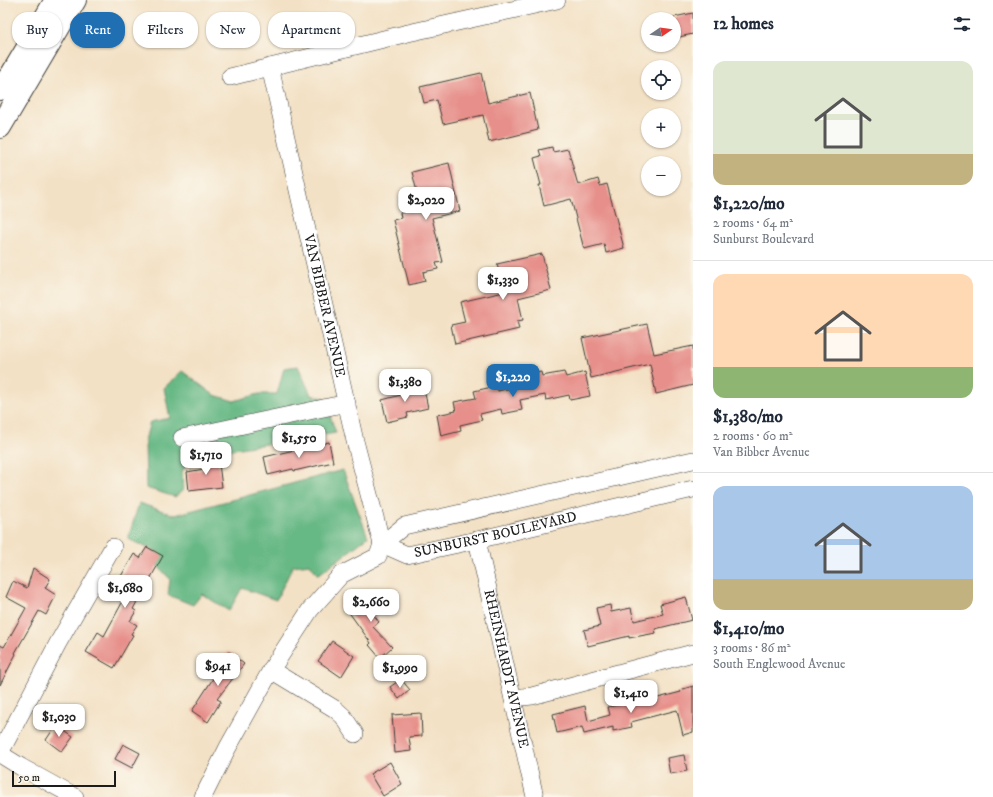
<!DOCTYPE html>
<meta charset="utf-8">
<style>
body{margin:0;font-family:"IM FELL DW Pica",serif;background:#f6f6f7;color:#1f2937;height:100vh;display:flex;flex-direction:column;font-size:15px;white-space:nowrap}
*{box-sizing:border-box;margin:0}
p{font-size:13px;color:#747a83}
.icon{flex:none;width:22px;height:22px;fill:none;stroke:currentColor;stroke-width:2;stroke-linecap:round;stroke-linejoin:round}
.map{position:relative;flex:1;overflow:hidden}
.sheet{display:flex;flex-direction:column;background:#fff;width:300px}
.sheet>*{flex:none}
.hud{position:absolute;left:12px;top:12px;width:380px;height:36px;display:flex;gap:8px}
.needle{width:26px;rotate:77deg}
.fabs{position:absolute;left:641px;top:12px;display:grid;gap:8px}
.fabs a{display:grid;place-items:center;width:40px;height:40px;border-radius:50%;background:#fff;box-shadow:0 1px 3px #0004;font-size:20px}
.scale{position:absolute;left:12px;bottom:10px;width:104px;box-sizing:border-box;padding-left:4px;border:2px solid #1c1c1c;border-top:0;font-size:11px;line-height:14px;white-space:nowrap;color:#1c1c1c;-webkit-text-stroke:3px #fbf7ec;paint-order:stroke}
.price{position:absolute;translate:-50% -34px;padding:0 9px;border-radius:8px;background:#fff;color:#222;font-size:13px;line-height:26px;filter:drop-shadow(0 1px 2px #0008)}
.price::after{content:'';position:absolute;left:50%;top:24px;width:12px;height:9px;margin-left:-6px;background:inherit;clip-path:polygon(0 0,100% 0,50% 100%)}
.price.selected{background:#1f6fb2;color:#fff}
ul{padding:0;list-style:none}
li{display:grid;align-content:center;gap:8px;height:212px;padding:0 20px}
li+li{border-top:1px solid #e0e1e3}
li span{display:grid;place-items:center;height:124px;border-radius:12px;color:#555}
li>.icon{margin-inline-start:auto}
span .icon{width:72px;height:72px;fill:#fffc;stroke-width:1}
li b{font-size:17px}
h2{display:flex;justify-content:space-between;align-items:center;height:48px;padding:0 20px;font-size:17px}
.pill{padding:0 14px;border-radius:16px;background:#fff;box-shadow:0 1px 3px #0004;font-size:14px;line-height:36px}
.pill.selected{background:#1f6fb2;color:#fff}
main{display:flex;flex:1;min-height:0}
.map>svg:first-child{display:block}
</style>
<main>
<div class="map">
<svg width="693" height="797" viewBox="0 0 693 797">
<rect width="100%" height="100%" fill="#fbf7ec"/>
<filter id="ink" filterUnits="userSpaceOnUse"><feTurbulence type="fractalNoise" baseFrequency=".025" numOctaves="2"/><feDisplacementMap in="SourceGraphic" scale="8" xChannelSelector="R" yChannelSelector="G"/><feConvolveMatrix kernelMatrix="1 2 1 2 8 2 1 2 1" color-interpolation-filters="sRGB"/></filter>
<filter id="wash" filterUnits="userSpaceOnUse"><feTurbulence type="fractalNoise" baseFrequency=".012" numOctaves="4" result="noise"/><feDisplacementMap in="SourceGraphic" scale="16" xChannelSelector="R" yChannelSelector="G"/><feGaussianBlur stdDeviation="0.9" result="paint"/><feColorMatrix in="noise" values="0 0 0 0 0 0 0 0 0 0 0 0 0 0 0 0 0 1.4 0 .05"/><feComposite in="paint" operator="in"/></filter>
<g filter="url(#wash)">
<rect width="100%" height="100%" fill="#f3e1c5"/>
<g fill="#66b884" stroke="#416a50">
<polygon points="298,366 311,395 324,398 336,433 196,455 182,471 183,490 175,497 146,488 145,440 150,422 170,418 164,388 182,371 214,395 234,401 259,394 277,394 284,368"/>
<polygon points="343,470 368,537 318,575 310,564 293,566 276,600 242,588 229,611 202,594 193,605 168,595 170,579 157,565 156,552 128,539 139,503 175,515"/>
</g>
<g id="blocks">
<g fill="#e7908b">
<polygon points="693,13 693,34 674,38 674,17"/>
<polygon points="481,73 488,103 530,93 538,130 489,142 483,115 443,124 437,100 424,103 420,87"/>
<polygon points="552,147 553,152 568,149 578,185 598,179 600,186 607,184 624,248 606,253 604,244 584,249 571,199 544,206 539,185 541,185 534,158 541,156 539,150"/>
<polygon points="449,163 460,211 432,218 443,262 436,263 438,269 423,272 425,281 409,285 393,220 401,218 400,213 421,208 412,172"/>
<polygon points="542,254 551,290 518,298 523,320 517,321 519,329 455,344 451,325 465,322 460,302 504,292 497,264"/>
<polygon points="647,324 654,354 693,346 693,385 656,394 650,364 591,378 582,338"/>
<polygon points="541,372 542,376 564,372 566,377 585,372 590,396 570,400 569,395 546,400 545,395 520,400 522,410 502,414 501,409 480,414 482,420 460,425 461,431 441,436 437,415 456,411 454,402 476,398 474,391 497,386 498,391 526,385 524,375"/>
<polygon points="423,384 428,408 407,413 408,417 387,422 382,400 401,395 400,389"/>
<polygon points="329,442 333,462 294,471 293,469 268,475 264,457"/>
<polygon points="218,456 222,487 189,491 187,472 204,469 202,458"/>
<polygon points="147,547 163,556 133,609 136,611 130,621 137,625 131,634 133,635 114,668 86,652 98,632 104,636 129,590 117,583 134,554 140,558"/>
<polygon points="33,568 50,579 45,588 56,595 46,615 39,611 15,653 16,654 0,685 0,645 4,647 26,608 6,597 13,581 27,588"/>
<polygon points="375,592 385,605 373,614 379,622 373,627 392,647 380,658 369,645 371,643 348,611"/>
<polygon points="686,597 692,620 655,629 656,633 629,638 629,636 588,646 584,630 600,626 596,608 610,605 611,612 631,608 634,621 663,614 660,604"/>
<polygon points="332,641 354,656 341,677 318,661"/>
<polygon points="229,652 244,664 217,699 221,701 208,722 192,711 214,677 212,675"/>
<polygon points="401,679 410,690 399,699 390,687"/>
<polygon points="693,686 693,732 683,735 677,710 631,722 632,727 613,731 613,727 584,734 582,727 557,733 553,714 585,706 588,721 610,715 608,707 627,703 627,706 681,692 680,690"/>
<polygon points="421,713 422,736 409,737 411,751 395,753 392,715"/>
<polygon points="56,725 73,737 62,752 46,740"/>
<polygon points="123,744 140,753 132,768 115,759"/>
<polygon points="684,755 687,771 670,774 667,758"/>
<polygon points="390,762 402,784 383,796 370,774"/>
</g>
</g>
</g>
<g filter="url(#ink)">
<use href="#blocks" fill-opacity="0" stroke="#3c3a35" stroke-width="1"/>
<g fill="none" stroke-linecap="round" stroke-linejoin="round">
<defs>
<g id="minor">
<path id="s1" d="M270 67 355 441 382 544"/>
<polyline points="230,77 408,33 557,0"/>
<polyline points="182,438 347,403"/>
<path id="s2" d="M477 540 535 797"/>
<polyline points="382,544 404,526 693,460"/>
<path id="s3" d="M382 544 407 555 477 540 693 489"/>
<polyline points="271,670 335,709 343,716 355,734"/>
<polyline points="513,698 532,696 693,653"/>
<polyline points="0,753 58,643 113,547"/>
<polyline points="0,754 21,767 75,797"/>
<polyline points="203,797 227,749 271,670 310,610 341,575 378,556 382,544"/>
</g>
<g id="highway">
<polyline points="0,89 12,74 56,0"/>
<polyline points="0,127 75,0"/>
</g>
</defs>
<use href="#minor" stroke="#3c3a35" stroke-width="18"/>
<use href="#highway" stroke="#3c3a35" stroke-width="24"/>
<use href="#minor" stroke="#fff" stroke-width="17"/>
<use href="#highway" stroke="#fff" stroke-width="22"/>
</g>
</g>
<g text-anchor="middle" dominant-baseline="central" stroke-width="4" stroke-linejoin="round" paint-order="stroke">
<g font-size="14" fill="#1c1c1c" stroke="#fbf7ec">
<text stroke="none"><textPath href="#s1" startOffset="245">VAN BIBBER AVENUE</textPath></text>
<text stroke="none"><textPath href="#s3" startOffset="118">SUNBURST BOULEVARD</textPath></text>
<text stroke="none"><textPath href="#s2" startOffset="132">RHEINHARDT AVENUE</textPath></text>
</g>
</g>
</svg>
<div class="fabs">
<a><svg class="needle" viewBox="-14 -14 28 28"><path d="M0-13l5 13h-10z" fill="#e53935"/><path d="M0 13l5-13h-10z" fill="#747a83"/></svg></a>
<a><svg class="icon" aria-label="locate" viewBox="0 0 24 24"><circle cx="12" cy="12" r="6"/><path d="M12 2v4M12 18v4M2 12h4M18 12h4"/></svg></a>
<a>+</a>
<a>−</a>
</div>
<div class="scale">50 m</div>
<b class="price" style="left:426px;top:221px">$2,020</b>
<b class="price" style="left:503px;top:301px">$1,330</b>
<b class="price selected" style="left:513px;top:398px">$1,220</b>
<b class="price" style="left:405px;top:403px">$1,380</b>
<b class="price" style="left:299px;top:459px">$1,550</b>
<b class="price" style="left:206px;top:476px">$1,710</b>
<b class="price" style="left:125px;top:609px">$1,680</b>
<b class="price" style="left:371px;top:623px">$2,660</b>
<b class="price" style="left:218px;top:687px">$941</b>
<b class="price" style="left:400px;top:689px">$1,990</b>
<b class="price" style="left:631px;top:714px">$1,410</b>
<b class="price" style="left:59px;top:738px">$1,030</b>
<div class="hud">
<a class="pill">Buy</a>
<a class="pill selected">Rent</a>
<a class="pill">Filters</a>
<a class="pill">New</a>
<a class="pill">Apartment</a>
</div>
</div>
<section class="sheet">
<h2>12 homes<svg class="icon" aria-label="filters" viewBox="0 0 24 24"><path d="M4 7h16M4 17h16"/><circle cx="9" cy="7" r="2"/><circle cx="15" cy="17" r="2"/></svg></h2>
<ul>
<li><span style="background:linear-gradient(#dfe7d0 75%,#c2b280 0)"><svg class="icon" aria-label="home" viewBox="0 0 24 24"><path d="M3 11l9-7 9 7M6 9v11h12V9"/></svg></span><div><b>$1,220/mo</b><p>2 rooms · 64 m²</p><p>Sunburst Boulevard</p></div></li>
<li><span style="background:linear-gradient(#ffd9b3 75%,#8fb573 0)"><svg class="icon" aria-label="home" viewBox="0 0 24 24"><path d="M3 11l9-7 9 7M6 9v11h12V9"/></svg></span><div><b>$1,380/mo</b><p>2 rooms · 60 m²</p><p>Van Bibber Avenue</p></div></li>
<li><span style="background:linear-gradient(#a9c7e8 75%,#c2b280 0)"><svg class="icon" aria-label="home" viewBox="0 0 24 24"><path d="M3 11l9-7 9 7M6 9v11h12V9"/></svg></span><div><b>$1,410/mo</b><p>3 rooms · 86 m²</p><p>South Englewood Avenue</p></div></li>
</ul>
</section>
</main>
